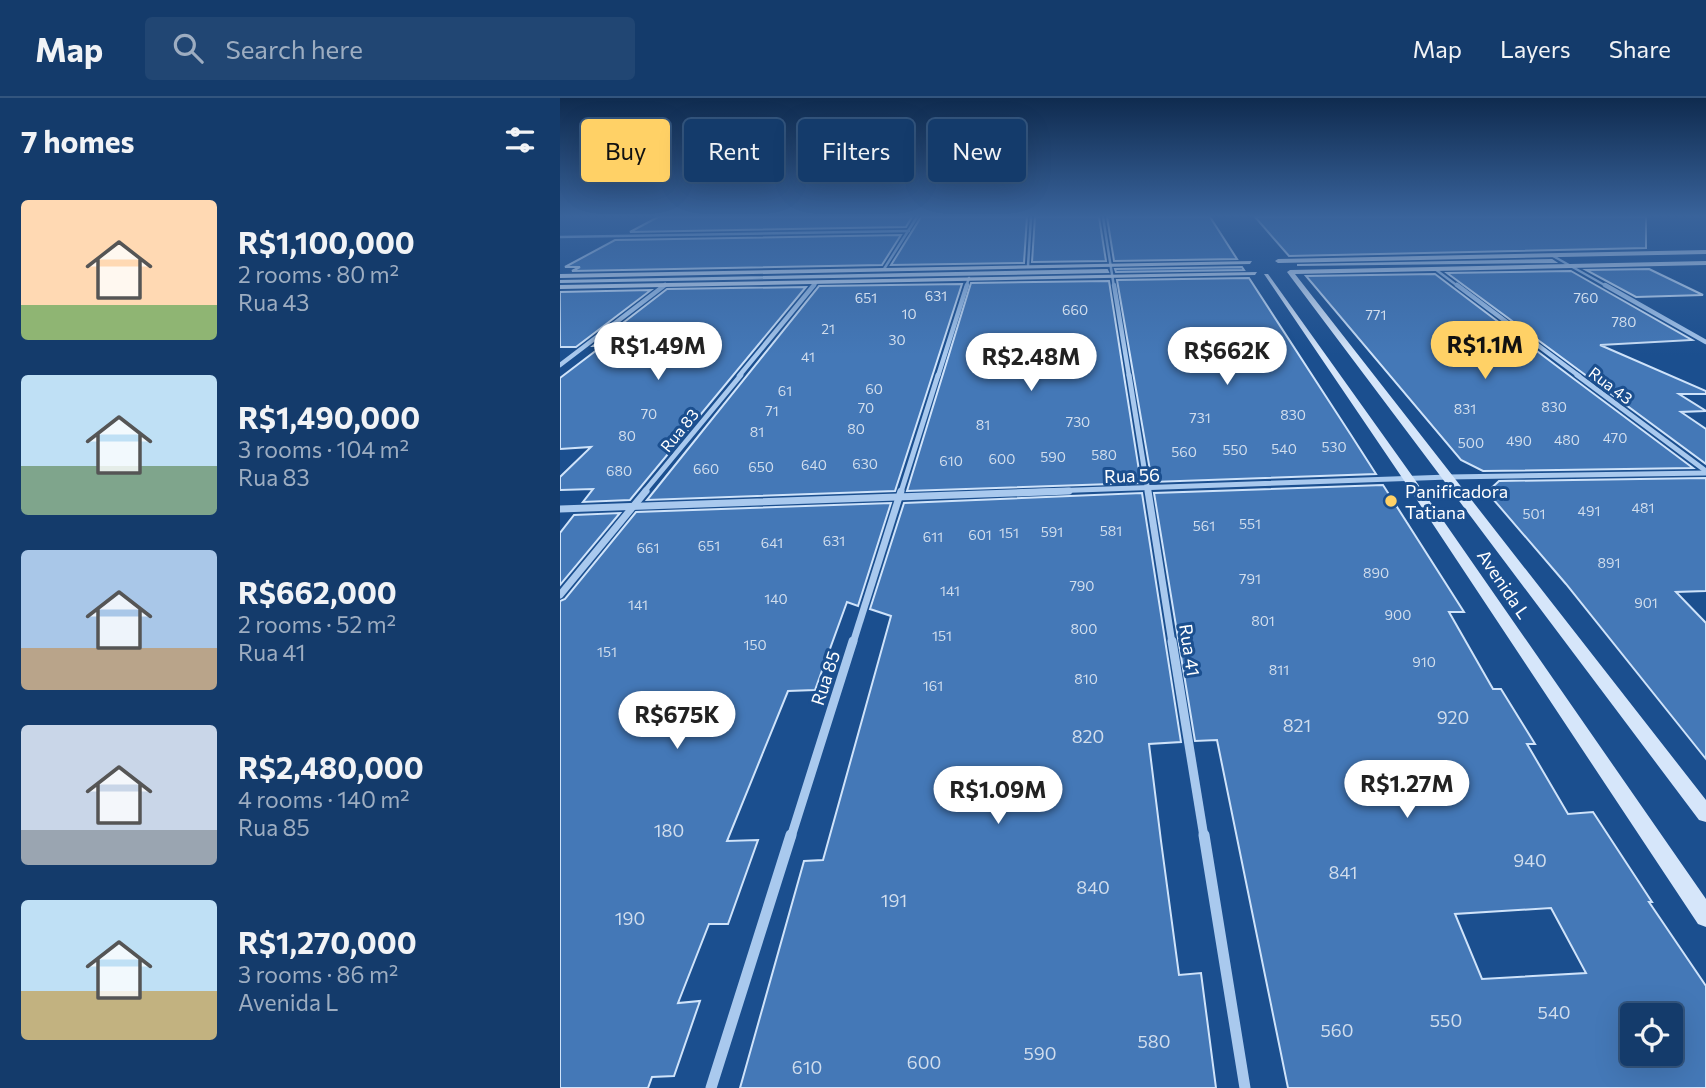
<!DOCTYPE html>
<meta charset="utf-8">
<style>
body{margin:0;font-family:Commissioner,sans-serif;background:#214673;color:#f1f3f6;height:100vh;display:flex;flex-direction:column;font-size:26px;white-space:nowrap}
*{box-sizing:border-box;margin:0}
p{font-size:23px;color:#9dadc1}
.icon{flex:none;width:38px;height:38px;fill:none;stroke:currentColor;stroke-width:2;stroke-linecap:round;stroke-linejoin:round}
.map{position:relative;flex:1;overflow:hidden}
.sheet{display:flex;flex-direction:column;background:#143b6b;width:560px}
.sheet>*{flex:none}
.banner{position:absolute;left:21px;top:21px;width:665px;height:63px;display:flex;gap:14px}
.controls{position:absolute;left:1060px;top:905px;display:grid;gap:14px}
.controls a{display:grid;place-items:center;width:63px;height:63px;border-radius:7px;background:#143b6b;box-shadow:0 7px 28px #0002,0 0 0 2px #33557e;font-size:35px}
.price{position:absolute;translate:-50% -60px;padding:0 16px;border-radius:24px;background:#fff;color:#222;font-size:23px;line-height:46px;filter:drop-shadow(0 2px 4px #0008)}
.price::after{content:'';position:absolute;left:50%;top:42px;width:21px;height:16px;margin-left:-10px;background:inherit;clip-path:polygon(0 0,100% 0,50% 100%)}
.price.active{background:#ffd166;color:#111}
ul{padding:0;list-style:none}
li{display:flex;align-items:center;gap:21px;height:175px;padding:0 21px}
li span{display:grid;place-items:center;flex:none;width:196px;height:140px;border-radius:7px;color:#555}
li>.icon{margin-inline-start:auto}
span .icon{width:84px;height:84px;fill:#fffc;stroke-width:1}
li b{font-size:30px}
h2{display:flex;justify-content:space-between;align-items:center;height:84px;padding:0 21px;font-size:30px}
.tag{padding:0 24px;border-radius:7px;background:#143b6b;box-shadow:0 7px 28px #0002,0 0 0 2px #33557e;font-size:24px;line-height:63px}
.tag.active{background:#ffd166;color:#111}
header{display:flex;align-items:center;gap:42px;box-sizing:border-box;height:98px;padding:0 35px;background:#143b6b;border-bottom:2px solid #33557e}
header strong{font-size:33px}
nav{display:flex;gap:38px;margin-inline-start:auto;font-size:24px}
.search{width:490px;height:63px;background:#214673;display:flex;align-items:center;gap:18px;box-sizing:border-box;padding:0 24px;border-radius:7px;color:#9dadc1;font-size:26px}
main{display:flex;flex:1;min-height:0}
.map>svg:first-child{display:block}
</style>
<header>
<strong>Map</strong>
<div class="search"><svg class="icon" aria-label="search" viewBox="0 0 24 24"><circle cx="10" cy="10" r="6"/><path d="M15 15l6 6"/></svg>Search here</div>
<nav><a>Map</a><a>Layers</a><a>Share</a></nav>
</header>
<main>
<section class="sheet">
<h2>7 homes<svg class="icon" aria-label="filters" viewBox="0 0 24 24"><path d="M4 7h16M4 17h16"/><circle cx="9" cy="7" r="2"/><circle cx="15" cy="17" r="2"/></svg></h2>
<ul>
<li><span style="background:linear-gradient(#ffd9b3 75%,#8fb573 0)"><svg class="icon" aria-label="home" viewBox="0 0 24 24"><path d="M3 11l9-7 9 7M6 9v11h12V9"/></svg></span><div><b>R$1,100,000</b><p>2 rooms · 80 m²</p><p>Rua 43</p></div></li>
<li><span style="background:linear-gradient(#bfe0f5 65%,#7fa58c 0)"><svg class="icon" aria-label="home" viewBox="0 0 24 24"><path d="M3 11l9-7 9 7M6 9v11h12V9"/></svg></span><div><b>R$1,490,000</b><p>3 rooms · 104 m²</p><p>Rua 83</p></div></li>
<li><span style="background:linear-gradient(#a9c7e8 70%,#b9a48a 0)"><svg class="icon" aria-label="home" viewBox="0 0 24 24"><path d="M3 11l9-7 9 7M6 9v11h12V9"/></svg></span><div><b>R$662,000</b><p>2 rooms · 52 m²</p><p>Rua 41</p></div></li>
<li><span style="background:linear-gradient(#c9d6e8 75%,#9aa5b1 0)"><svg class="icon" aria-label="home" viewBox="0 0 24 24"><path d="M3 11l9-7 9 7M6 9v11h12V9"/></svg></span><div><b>R$2,480,000</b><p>4 rooms · 140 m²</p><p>Rua 85</p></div></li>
<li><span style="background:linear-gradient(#bfe0f5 65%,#c2b280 0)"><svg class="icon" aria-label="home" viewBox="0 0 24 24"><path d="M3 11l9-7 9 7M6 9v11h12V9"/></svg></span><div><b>R$1,270,000</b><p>3 rooms · 86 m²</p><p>Avenida L</p></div></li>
</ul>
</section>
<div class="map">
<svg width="1146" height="990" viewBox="0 0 1146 990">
<rect width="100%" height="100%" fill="#1b4f8f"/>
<g fill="#4478b7" stroke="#cfe3fa" stroke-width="2" fill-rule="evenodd">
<polygon points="98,119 352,119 346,129 70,134"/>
<polygon points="361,119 467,119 464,165 331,167"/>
<polygon points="475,119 539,119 546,163 472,164"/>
<polygon points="547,119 650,119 677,161 554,163"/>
<polygon points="695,119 1086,119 1086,150 729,158"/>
<polygon points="341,137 322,167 12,173 20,169 5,169 55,142"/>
<polygon points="992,162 995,164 737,167"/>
<polygon points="682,169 684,172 556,174 555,171"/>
<polygon points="1089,171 1143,197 1076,199 1026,172"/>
<polygon points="547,172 548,174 0,184 0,183"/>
<polygon points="1011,173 1132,242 1040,247 1146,293 1146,296 1119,296 1146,313 1121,314 1146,331 1146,366 887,175"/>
<polygon points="875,176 1014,281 1133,370 923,373 901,362 746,178"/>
<polygon points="689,180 791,337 816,376 592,384 557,182"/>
<polygon points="549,183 581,385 347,393 411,185"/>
<polygon points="402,186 335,393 87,402 259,188"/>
<polygon points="246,189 70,402 23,404 33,391 0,392 0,379 31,349 0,351 0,280 42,248 33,248 107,191"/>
<polygon points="91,192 16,249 0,249 0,194"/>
<polygon points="1146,380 1146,493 1116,494 1146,525 1146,661 1006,486 927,394 939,383"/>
<path d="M823 387 904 514H889L933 591H941L975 646H967L1008 716 1033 714 1092 804H1089L1146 888V990H728L657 642 635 643 594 395ZM991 810 1026 875 922 881 895 816ZM1073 917H1111V956H1073Z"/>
<polygon points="582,395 621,644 589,646 601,743 619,877 641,875 656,990 180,990 244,763 263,762 331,518 310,511 344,405"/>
<polygon points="331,405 298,508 287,504 255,592 228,593 167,743 198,742 168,826 149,826 118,905 140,903 114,978 92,979 88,990 0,990 0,503 5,501 76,414"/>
<polygon points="60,415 0,487 0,435 14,417"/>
</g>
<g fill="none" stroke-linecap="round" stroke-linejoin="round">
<g stroke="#a9c9ee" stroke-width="2.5">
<polyline points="543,119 554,189"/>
<polyline points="0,139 349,133"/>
<polyline points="993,158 1048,189"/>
<polyline points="468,168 471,119"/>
<polyline points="324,171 357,119"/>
<polyline points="875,171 899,189"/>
<polyline points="103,189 105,187"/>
<polyline points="253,189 257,184"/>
<polyline points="406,189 409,180"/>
</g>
<g stroke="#a9c9ee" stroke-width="4.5">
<polyline points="554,187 569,278"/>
<polyline points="897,187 1019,278"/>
<polyline points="1045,187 1146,244"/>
<polyline points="0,267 105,187"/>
<polyline points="179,278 254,187"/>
<polyline points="378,278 407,187"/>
</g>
<g stroke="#a9c9ee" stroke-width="5">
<polyline points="569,277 588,394"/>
<polyline points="1017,277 1146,373"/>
<polyline points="84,394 181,277"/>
<polyline points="341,394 378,277"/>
<polyline points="461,394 889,379 1146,375"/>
</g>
<g stroke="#a9c9ee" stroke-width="7">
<polyline points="588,393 612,545"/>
<polyline points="0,411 509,393"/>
<polyline points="0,497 86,393"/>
<polyline points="293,545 341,393"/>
</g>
<g stroke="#a9c9ee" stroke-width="9">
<polyline points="612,543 644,739"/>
<polyline points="231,739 293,543"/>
</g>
<g stroke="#a9c9ee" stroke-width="11">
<polyline points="644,737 685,990"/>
<polyline points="151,990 231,737"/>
</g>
<g fill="#d6e6fa" fill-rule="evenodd">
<polygon points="1146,152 1146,156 718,165 715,163 718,161"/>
<polygon points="692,163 690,166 0,180 0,176"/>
<polygon points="1146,163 1146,167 735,176 1146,702 1146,724 1139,722 727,174 730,172"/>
<polygon points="697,174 695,177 0,191 0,187"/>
<polygon points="704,176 708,176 853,379 1146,801 1146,829 1138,826 843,381"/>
</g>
</g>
<linearGradient id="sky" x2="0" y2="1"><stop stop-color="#0f2b4f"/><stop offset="0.46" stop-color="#39639b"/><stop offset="1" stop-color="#39639b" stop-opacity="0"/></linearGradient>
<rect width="1146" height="257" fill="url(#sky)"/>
<circle fill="#ffd166" stroke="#1b4f8f" stroke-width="2.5" cx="831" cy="403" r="7"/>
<g text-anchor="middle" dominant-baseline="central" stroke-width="6" stroke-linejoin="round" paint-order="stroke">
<g font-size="14" fill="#d0dded">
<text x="376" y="197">631</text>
<text x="306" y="199">651</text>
<text x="1026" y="199">760</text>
<text x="515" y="211">660</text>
<text x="349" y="215">10</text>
<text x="816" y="216">771</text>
<text x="1064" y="223">780</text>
<text x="268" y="230">21</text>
<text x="337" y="241">30</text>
<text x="248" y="258">41</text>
<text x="314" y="290">60</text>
<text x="225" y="292">61</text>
<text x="994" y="308">830</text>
<text x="306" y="309">70</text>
<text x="905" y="310">831</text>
<text x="212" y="312">71</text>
<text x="89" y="315">70</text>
<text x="733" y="316">830</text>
<text x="640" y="319">731</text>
<text x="518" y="323">730</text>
<text x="423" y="326">81</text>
<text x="296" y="330">80</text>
<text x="197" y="333">81</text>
<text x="67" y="337">80</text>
<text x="1055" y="339">470</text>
<text x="1007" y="341">480</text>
<text x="959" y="342">490</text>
<text x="911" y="344">500</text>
<text x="774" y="348">530</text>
<text x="724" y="350">540</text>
<text x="675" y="351">550</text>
<text x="624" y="353">560</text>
<text x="544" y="356">580</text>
<text x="493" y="358">590</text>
<text x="442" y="360">600</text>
<text x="391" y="362">610</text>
<text x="305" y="365">630</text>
<text x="254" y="366">640</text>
<text x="201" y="368">650</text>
<text x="146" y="370">660</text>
<text x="59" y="372">680</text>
<text x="1083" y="409">481</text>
<text x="1029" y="412">491</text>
<text x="974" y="415">501</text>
<text x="690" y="425">551</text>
<text x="644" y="427">561</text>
<text x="551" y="432">581</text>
<text x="492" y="433">591</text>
<text x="449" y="434">151</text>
<text x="420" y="436">601</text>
<text x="373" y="438">611</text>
<text x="274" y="442">631</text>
<text x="212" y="444">641</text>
<text x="149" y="447">651</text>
<text x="88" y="449">661</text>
<text x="1049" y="464">891</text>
<text x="816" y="474">890</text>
<text x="690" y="480">791</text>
<text x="522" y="487">790</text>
<text x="390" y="492">141</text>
<text x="216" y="500">140</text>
<text x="1086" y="504">901</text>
<text x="78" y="506">141</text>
<text x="838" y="516">900</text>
<text x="703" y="522">801</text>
<text x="524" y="530">800</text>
<text x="382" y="537">151</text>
<text x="195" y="546">150</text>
<text x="47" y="553">151</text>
<text x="864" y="563">910</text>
<text x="719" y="571">811</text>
<text x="526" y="580">810</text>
<text x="373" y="587">161</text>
</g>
<g font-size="16" fill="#fff" stroke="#1b4f8f">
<text transform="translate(1051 287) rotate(37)">Rua 43</text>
<text transform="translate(119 332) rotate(-51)">Rua 83</text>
</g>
<g font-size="18" fill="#fff" stroke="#1b4f8f">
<text transform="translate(572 377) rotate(-2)">Rua 56</text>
<text transform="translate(944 486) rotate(56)">Avenida L</text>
<text transform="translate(630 552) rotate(81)">Rua 41</text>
<text transform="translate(265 580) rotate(-72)">Rua 85</text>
</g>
<g font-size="18" fill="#fff" stroke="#1b4f8f" text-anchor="start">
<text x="845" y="393">Panificadora<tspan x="845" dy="21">Tatiana</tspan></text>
</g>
<g font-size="18" fill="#d0dded">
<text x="893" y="619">920</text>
<text x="737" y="627">821</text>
<text x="528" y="638">820</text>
<text x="109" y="732">180</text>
<text x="970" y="762">940</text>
<text x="783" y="774">841</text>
<text x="533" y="789">840</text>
<text x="334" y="802">191</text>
<text x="70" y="820">190</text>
<text x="994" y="914">540</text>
<text x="886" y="922">550</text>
<text x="777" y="932">560</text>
<text x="594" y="943">580</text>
<text x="480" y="955">590</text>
<text x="364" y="964">600</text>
<text x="247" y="969">610</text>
</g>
</g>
</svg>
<div class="controls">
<a><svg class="icon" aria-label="locate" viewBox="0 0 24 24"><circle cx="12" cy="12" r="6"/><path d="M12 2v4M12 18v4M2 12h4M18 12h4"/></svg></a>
</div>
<b class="price active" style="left:925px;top:283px">R$1.1M</b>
<b class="price" style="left:98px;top:284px">R$1.49M</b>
<b class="price" style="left:667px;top:289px">R$662K</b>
<b class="price" style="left:471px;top:295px">R$2.48M</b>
<b class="price" style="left:117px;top:653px">R$675K</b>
<b class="price" style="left:847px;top:722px">R$1.27M</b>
<b class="price" style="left:438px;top:728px">R$1.09M</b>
<div class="banner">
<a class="tag active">Buy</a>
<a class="tag">Rent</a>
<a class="tag">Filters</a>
<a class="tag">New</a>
</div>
</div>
</main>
